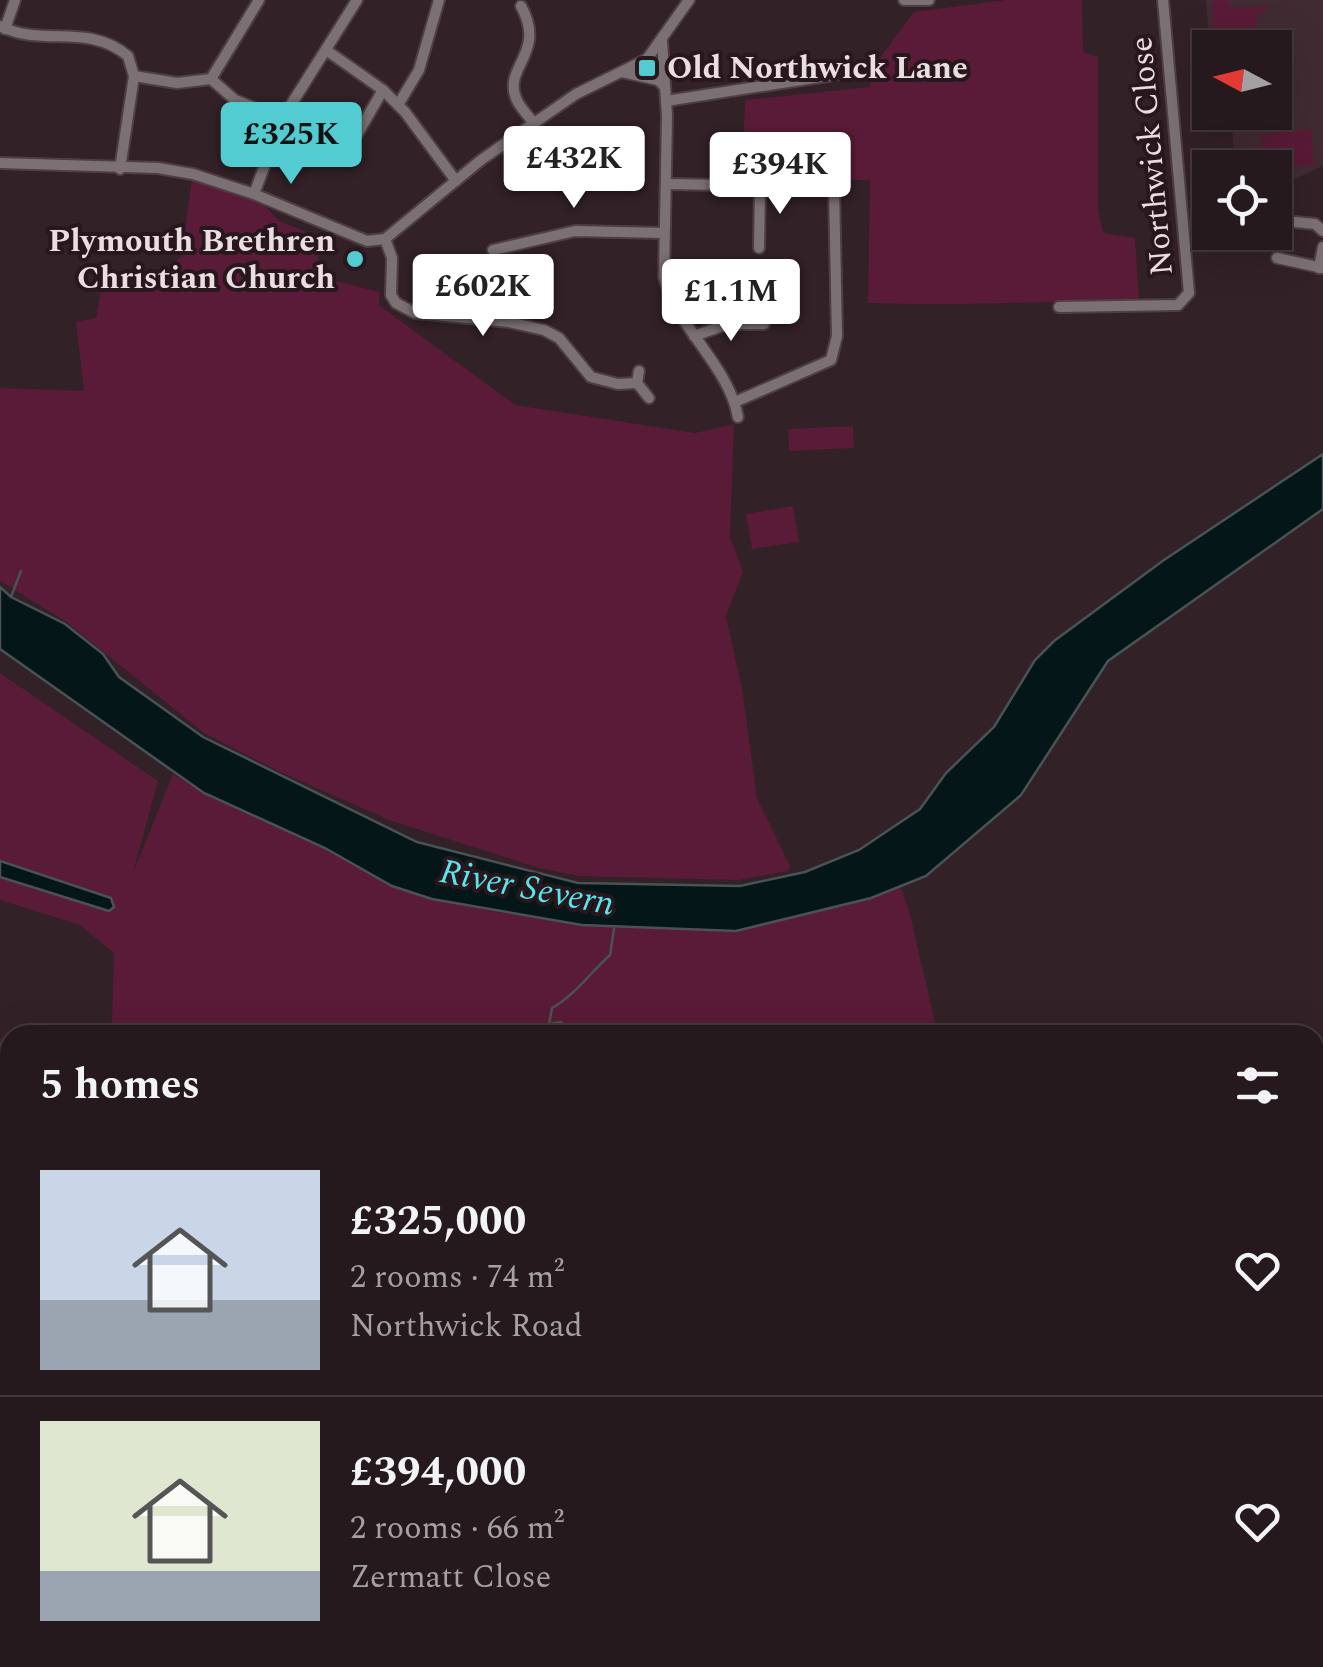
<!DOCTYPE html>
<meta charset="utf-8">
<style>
body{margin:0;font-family:Spectral,serif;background:#2e2226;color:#f1f3f6;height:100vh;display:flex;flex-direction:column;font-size:38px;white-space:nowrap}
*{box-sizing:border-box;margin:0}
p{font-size:32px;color:#a4a0a4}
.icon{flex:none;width:55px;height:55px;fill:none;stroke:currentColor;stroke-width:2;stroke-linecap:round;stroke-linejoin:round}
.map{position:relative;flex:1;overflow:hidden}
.sheet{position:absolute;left:0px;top:1025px;width:1325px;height:642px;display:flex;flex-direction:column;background:#26191d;border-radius:30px 30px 0 0;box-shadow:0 10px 40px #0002,0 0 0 2px #42383b}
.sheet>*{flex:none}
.needle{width:65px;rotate:277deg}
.controls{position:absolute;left:1192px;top:30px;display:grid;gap:20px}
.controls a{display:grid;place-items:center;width:100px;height:100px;border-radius:0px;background:#26191d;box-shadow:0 10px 40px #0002,0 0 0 2px #42383b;font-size:50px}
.price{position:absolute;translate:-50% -85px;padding:0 22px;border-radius:10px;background:#fff;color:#222;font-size:32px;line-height:65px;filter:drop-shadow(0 2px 5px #0008)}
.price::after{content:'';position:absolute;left:50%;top:60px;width:30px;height:22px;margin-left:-15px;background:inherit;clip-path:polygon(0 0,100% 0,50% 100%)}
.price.selected{background:#52ccd1;color:#111}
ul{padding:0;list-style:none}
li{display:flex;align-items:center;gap:30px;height:250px;padding:0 40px}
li+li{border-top:2px solid #42383b}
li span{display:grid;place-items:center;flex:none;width:280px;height:200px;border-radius:0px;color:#555}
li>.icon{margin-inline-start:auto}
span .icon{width:120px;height:120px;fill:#fffc;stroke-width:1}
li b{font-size:42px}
h2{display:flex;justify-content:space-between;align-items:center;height:120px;padding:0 40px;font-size:42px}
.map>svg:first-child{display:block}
</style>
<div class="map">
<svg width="1323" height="1667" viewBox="0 0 1323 1667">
<rect width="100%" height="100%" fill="#322127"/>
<polygon fill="#412b33" points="1206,0 1323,0 1323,166 1286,183 1275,183 1275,168 1235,167 1232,127 1215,128 1214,113 1275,112 1275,48 1210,48 1210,57"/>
<g fill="#591b37">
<path d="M1006 0H1082L1083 52 1098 57V210L1103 233 1135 238 1139 300C1048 301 958 306 868 303L870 180H742L745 100 870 87 871 70 914 12Z"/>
<polygon points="1212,0 1229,0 1229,8 1267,7 1267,12 1256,13 1258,47 1214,47"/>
<polygon points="1311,129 1314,165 1264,167 1260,134"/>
<polygon points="192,179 260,200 279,221 317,236 319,277 380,292 379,305 515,405 695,433 734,424 730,537 743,571 726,616 742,688 757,798 790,866 788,871 739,880 579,876 539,868 389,820 280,772 204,733 65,621 0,581 0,388 84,391 76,322 96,318 101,289 136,291 181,257"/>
<polygon points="853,426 854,448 789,451 788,429"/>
<polygon points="793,506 799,542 752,549 746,514"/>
<polygon points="0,673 158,781 133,873 173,774 204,793 325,848 392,886 433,899 503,913 569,923 870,898 900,886 909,910 938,1035 103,1035 112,1024 114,953 80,925 0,900 0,877 109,911 111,898 0,861"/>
<polygon points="0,1039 10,1040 10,1158 0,1156"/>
<polygon points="201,1658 318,1658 320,1667 204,1667"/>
</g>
<g fill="#041617" stroke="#495254" stroke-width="2.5">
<polygon points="1323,454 1323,509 1108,661 1021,795 926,876 871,898 736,931 582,925 432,899 392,886 325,848 204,793 0,649 0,587 11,597 65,624 103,654 119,677 203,737 417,842 578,883 740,886 805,872 859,850 920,809 946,773 994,727 1035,660 1054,641 1164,560"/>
<polygon points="0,861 111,898 114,907 109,911 0,877"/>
</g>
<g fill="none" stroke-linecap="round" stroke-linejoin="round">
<g stroke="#495254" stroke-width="2.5">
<polyline points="11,597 21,571"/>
<polyline points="550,1024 561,1022 573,1035"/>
<path d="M547 1035 552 1008C573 997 592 971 610 955L614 929"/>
</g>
<g stroke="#041617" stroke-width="12">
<polyline points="1089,1658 1090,1667"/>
<polyline points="1218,1658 1237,1667"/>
<polyline points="1309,1658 1316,1667"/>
<polyline points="1256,1667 1262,1658"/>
</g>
<defs>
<g id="minor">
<polyline points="904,0 929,0"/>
<path d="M521 6C547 53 503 67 516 98 519 107 529 116 534 124"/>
<path d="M0 26C44 48 87 22 128 56L134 76 120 169"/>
<polyline points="5,29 15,0"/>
<path d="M662 41 667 116 664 277C677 329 728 364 738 417"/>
<polyline points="326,50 383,90 405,112 456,181"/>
<polyline points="622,72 658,80 665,87"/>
<polyline points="134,76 177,83 211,79"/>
<polyline points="211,79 259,0"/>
<polyline points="211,79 235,100 282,119"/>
<polyline points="666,101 846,73"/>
<polyline points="398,105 419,70 439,0"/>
<polyline points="351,145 383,90"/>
<polyline points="0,163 158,168 193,174 254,194 367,241 385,239 481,160 576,94 647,59 689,0"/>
<polyline points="667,184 834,187 837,336 831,360 735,402"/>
<polyline points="254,194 282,119 357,0"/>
<polyline points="1275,220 1315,224 1323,231"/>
<polyline points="385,239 392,258 391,295 396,303 415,313 509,322 544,330 559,338 591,377 618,384 637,383"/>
<polyline points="759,248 760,186"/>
<polyline points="493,250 575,231 664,233"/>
<polyline points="1277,258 1323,268"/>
<polyline points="1319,268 1323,247"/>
<polyline points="1059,307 1178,305 1189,293 1163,0"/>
<polyline points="694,336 728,324 764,324"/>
<polyline points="639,371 637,383 649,398"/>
<polyline points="0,1660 1,1667"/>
<polyline points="152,1667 177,1658"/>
</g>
<g id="major">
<polyline points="1315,1422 1323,1420"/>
<polyline points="0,1619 10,1618"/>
</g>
</defs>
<use href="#minor" stroke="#4f3f45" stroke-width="14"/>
<use href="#major" stroke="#4f3f45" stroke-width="16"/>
<use href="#minor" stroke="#7b7174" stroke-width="10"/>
<use href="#major" stroke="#d0bdc3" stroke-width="12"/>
</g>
<g fill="#52ccd1" stroke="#28181e" stroke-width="4">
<rect x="637" y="58" width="20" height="20" rx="5"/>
<circle cx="355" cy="259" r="10"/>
</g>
<g text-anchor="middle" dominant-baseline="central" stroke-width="8" stroke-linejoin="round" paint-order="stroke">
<g font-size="32" font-weight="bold" fill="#eadee2" stroke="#28181e" text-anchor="start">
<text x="667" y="68">Old Northwick Lane</text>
<text x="335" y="241" text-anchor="end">Plymouth Brethren<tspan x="335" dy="37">Christian Church</tspan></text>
</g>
<g font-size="32" fill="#eadee2" stroke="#28181e">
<text transform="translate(1152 156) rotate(-95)">Northwick Close</text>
</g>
<g font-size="35" font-style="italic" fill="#55e7ec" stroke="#28181e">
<text transform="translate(527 888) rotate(11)">River Severn</text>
</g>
</g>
</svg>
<div class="controls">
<a><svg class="needle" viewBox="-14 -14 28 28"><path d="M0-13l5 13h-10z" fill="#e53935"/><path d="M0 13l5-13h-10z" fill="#a4a0a4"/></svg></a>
<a><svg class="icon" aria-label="locate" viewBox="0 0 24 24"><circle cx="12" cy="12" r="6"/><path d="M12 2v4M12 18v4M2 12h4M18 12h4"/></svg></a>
</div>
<b class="price selected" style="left:291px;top:187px">£325K</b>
<b class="price" style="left:574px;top:211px">£432K</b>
<b class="price" style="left:780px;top:217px">£394K</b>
<b class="price" style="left:483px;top:339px">£602K</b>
<b class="price" style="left:731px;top:344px">£1.1M</b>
<section class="sheet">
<h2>5 homes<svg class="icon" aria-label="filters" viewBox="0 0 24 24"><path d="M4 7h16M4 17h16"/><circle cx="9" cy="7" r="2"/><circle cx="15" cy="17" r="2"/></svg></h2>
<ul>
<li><span style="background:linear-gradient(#c9d6e8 65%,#9aa5b1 0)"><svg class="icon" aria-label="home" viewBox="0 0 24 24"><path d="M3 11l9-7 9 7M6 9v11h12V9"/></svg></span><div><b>£325,000</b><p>2 rooms · 74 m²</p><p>Northwick Road</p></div><svg class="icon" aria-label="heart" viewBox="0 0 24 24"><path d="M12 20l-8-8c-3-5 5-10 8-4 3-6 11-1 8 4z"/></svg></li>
<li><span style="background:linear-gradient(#dfe7d0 75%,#9aa5b1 0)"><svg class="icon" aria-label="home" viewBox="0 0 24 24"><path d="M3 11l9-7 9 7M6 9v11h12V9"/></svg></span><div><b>£394,000</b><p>2 rooms · 66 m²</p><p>Zermatt Close</p></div><svg class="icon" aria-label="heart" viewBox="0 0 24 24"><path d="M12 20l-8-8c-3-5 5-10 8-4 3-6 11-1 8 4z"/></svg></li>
</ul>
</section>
</div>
